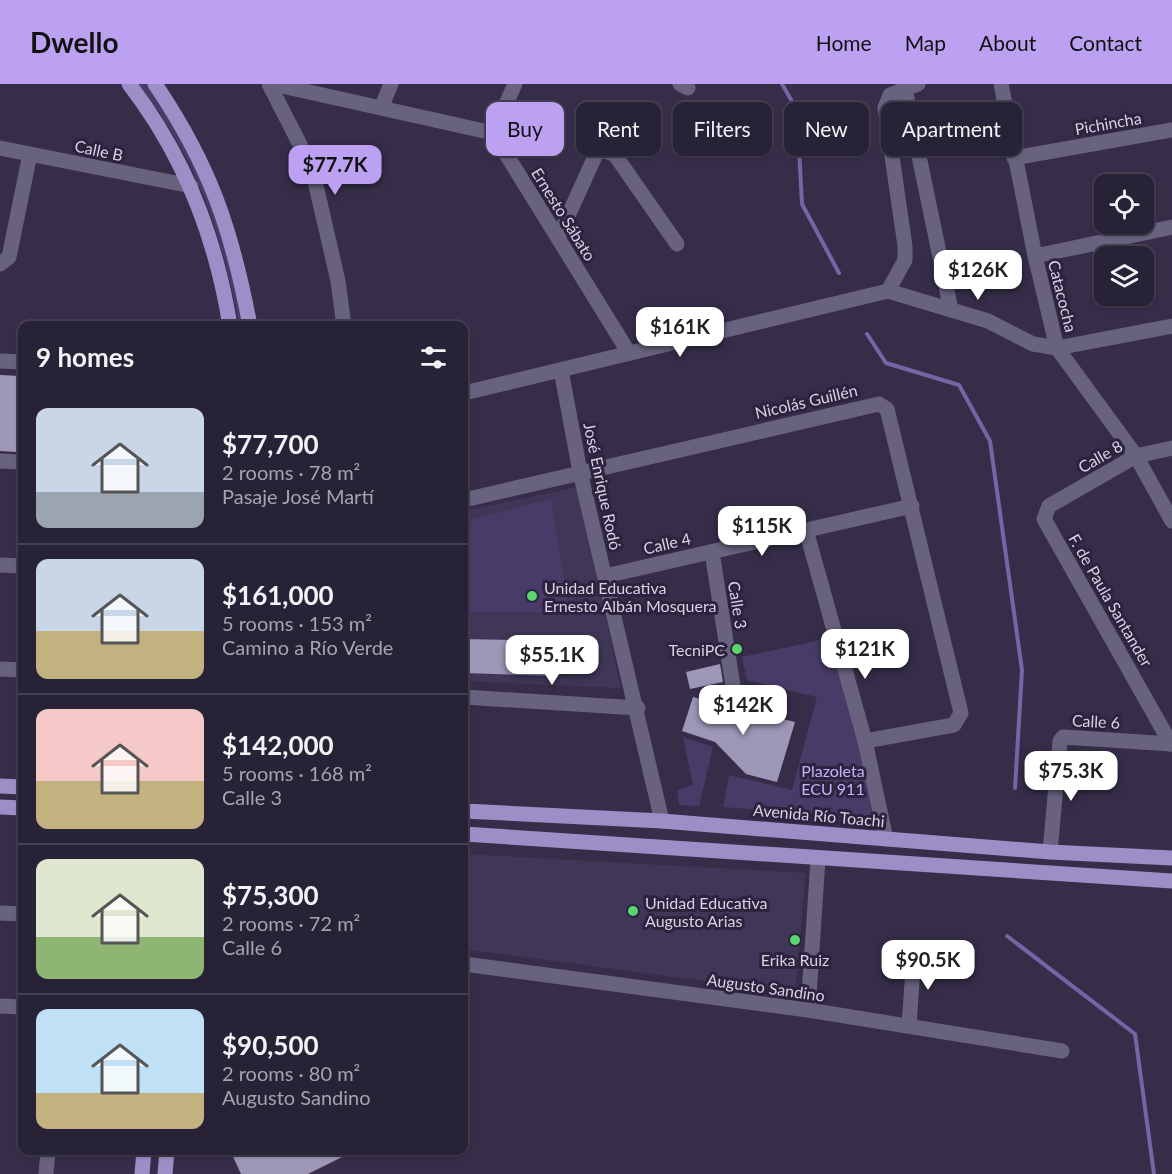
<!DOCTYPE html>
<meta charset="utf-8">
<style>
body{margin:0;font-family:Lato,sans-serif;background:#342f42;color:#f1f3f6;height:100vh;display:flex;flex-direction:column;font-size:22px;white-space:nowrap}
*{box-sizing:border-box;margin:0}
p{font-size:20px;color:#a5a4ad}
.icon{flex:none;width:33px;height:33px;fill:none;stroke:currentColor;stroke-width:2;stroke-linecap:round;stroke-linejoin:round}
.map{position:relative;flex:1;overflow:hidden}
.panel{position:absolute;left:18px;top:237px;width:450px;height:834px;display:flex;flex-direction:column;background:#282237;border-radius:12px;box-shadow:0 2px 4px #0004,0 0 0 2px #443f52}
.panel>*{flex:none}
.hud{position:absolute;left:486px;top:18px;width:570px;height:54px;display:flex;gap:12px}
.fabs{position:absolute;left:1094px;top:90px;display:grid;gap:12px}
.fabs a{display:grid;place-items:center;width:60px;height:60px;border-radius:12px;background:#282237;box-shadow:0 2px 4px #0004,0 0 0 2px #443f52;font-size:30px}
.price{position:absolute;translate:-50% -51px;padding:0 14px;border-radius:12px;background:#fff;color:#222;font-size:20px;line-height:39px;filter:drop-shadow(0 2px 3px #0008)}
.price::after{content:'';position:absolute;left:50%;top:36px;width:18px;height:14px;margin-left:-9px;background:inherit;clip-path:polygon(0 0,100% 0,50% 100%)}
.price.current{background:#bca0f2;color:#111}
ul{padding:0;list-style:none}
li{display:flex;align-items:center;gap:18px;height:150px;padding:0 18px}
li+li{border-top:2px solid #443f52}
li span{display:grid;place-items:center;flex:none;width:168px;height:120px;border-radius:12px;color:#555}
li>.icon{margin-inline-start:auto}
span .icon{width:72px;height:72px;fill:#fffc;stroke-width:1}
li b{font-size:26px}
h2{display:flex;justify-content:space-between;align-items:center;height:72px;padding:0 18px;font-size:26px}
.pill{padding:0 21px;border-radius:12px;background:#282237;box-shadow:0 2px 4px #0004,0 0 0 2px #443f52;font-size:21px;line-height:54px}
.pill.current{background:#bca0f2;color:#111}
header{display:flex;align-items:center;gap:36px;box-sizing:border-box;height:84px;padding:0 30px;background:#bca0f2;color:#111}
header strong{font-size:28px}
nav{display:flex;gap:33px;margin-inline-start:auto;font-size:21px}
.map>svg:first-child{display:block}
</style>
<header>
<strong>Dwello</strong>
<nav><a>Home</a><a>Map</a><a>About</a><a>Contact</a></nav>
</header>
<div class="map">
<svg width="1172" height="1090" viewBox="0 0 1172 1090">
<rect width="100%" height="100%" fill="#362e49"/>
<g fill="#403758">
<polygon points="577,403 621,604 464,597 464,427"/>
<polygon points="464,770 806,789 795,909 464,865"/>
</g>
<g fill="#493b68">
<path d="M137 0H147L183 47 217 118 247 241H239C222 151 197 71 137 0Z"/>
<polygon points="551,415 569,528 464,528 464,438"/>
<polygon points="830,554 882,736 723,723 729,691 792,706 817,613 747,596 742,573"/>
<polygon points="683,653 713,663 699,722 679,721 677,706 693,701"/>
</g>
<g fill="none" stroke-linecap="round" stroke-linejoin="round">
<g stroke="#7764a5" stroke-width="4">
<polyline points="782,0 797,26 802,120 839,189"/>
<polyline points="867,250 886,279 959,301 990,357 1022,586 1015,704"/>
<polyline points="1007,852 1135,950 1154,1090"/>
</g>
</g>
<g fill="#9f97b8">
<polygon points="0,291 20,292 16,368 0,367"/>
<polygon points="464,555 557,557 556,592 464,589"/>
<polygon points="720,580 723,598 690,605 686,588"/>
<polygon points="693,613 795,638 777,698 746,690 715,658 682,647"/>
<polygon points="230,1066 356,1066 308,1090 241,1090"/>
</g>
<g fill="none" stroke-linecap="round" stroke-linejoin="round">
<g stroke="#69627e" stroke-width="15">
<polyline points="269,0 312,84 338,197 344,242"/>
<polyline points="273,0 493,49 629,269"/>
<polyline points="680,0 688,4"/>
<polyline points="904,0 951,226"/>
<polyline points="1001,0 1035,172 1057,264 1136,372 1172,437"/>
<polyline points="382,22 391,0"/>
<polyline points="493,49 515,0"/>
<polyline points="0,64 191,102"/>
<polyline points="1014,74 1172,46"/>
<polyline points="558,154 597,68 606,67 615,71 677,160"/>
<polyline points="1035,172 1172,143"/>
<polyline points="0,180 9,173 30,70"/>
<polyline points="888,207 988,237 1033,260 1057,264 1172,242"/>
<polyline points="0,277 22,278"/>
<polyline points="561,286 580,388 662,737"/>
<polyline points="464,309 888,207 905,176 905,162 885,24 890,11 918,0"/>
<polyline points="0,377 22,378"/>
<polyline points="464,416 879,320 887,325 961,629 954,641 865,657"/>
<polyline points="806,446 865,657 886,755"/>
<polyline points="712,468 735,615"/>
<polyline points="0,481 22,482"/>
<polyline points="605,492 912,422"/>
<polyline points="0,585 22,586"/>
<polyline points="464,613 638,624"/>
<polyline points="1171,660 1044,435 1049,422 1136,372 1172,364"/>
<polyline points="1050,768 1060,657 1063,653 1172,660"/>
<polyline points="0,829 22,830"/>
<polyline points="464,880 808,926 1062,967"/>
<polyline points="0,922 22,923"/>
<polyline points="808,926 818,775"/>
<polyline points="909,942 914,870"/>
<polyline points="46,1090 48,1066"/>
</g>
<g stroke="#9d8ec8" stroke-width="15">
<path d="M129 0C183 70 216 154 230 242"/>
<path d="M155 0C210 81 232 146 250 242"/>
<polyline points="0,702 22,703"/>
<polyline points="0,723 22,724"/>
<polyline points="464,727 662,737 1050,768 1172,774"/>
<polyline points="464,750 1172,797"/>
<polyline points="142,1090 144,1066"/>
<polyline points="165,1090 167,1066"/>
</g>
</g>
<g fill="#5bd56e" stroke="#2c243f" stroke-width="2">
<circle cx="532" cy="512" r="6"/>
<circle cx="737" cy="565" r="6"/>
<circle cx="633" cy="827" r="6"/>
<circle cx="795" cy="856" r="6"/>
</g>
<g text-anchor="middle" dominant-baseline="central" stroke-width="6" stroke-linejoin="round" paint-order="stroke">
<g font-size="16" fill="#d7d3e4" stroke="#2c243f">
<text transform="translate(1108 39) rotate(-10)">Pichincha</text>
<text transform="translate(99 66) rotate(12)">Calle B</text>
<text transform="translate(564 130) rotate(58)">Ernesto Sábato</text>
<text transform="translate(1063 212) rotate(76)">Catacocha</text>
<text transform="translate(806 317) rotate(-13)">Nicolás Guillén</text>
<text transform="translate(1100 372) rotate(-30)">Calle 8</text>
<text transform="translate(603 402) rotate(78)">José Enrique Rodó</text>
<text transform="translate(667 459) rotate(-13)">Calle 4</text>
<text transform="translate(1111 516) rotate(60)">F. de Paula Santander</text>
<text transform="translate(738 521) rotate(81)">Calle 3</text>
<text transform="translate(1096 637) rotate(3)">Calle 6</text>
<text transform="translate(819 731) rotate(5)">Avenida Río Toachi</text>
<text transform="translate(766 903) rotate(8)">Augusto Sandino</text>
</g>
<g font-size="16" fill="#d7d3e4" stroke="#2c243f" text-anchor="start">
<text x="544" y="503">Unidad Educativa<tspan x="544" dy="18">Ernesto Albán Mosquera</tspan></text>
<text x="725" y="565" text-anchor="end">TecniPC</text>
<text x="645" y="818">Unidad Educativa<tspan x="645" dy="18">Augusto Arias</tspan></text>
<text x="795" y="875" text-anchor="middle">Erika Ruiz</text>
</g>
<g font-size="16" fill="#c5b1fb" stroke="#2c243f">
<text x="833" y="686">Plazoleta<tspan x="833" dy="18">ECU 911</tspan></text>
</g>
</g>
</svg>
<div class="fabs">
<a><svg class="icon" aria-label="locate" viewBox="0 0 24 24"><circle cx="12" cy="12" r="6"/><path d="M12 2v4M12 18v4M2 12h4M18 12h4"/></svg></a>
<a><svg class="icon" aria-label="layers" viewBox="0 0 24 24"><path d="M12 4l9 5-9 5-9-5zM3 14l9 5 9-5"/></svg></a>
</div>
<b class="price current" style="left:335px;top:112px">$77.7K</b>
<b class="price" style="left:978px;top:217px">$126K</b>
<b class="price" style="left:680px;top:274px">$161K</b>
<b class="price" style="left:762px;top:473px">$115K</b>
<b class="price" style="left:865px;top:596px">$121K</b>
<b class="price" style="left:552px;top:602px">$55.1K</b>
<b class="price" style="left:743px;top:652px">$142K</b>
<b class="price" style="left:1071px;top:718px">$75.3K</b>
<b class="price" style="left:928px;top:907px">$90.5K</b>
<div class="hud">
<a class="pill current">Buy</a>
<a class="pill">Rent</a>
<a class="pill">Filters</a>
<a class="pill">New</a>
<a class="pill">Apartment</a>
</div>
<section class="panel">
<h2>9 homes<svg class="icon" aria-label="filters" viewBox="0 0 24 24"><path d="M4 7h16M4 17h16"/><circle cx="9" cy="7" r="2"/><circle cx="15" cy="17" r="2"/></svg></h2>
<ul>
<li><span style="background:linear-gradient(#c9d6e8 70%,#9aa5b1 0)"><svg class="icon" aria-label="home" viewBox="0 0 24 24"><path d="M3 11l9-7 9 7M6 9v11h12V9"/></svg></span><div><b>$77,700</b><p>2 rooms · 78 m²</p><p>Pasaje José Martí</p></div></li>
<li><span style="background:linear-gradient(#c9d6e8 60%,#c2b280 0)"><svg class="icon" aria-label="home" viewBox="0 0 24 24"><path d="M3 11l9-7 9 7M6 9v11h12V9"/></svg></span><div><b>$161,000</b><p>5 rooms · 153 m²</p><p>Camino a Río Verde</p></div></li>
<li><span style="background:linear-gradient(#f6c9c9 60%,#c2b280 0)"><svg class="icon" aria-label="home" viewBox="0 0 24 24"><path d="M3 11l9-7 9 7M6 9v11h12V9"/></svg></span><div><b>$142,000</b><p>5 rooms · 168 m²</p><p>Calle 3</p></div></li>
<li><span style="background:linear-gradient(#dfe7d0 65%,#8fb573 0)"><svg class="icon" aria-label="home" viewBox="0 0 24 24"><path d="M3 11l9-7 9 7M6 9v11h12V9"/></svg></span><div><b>$75,300</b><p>2 rooms · 72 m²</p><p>Calle 6</p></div></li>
<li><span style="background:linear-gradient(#bfe0f5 70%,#c2b280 0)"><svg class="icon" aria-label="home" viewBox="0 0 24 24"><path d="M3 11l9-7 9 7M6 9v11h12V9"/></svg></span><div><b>$90,500</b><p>2 rooms · 80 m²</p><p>Augusto Sandino</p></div></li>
</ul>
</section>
</div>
